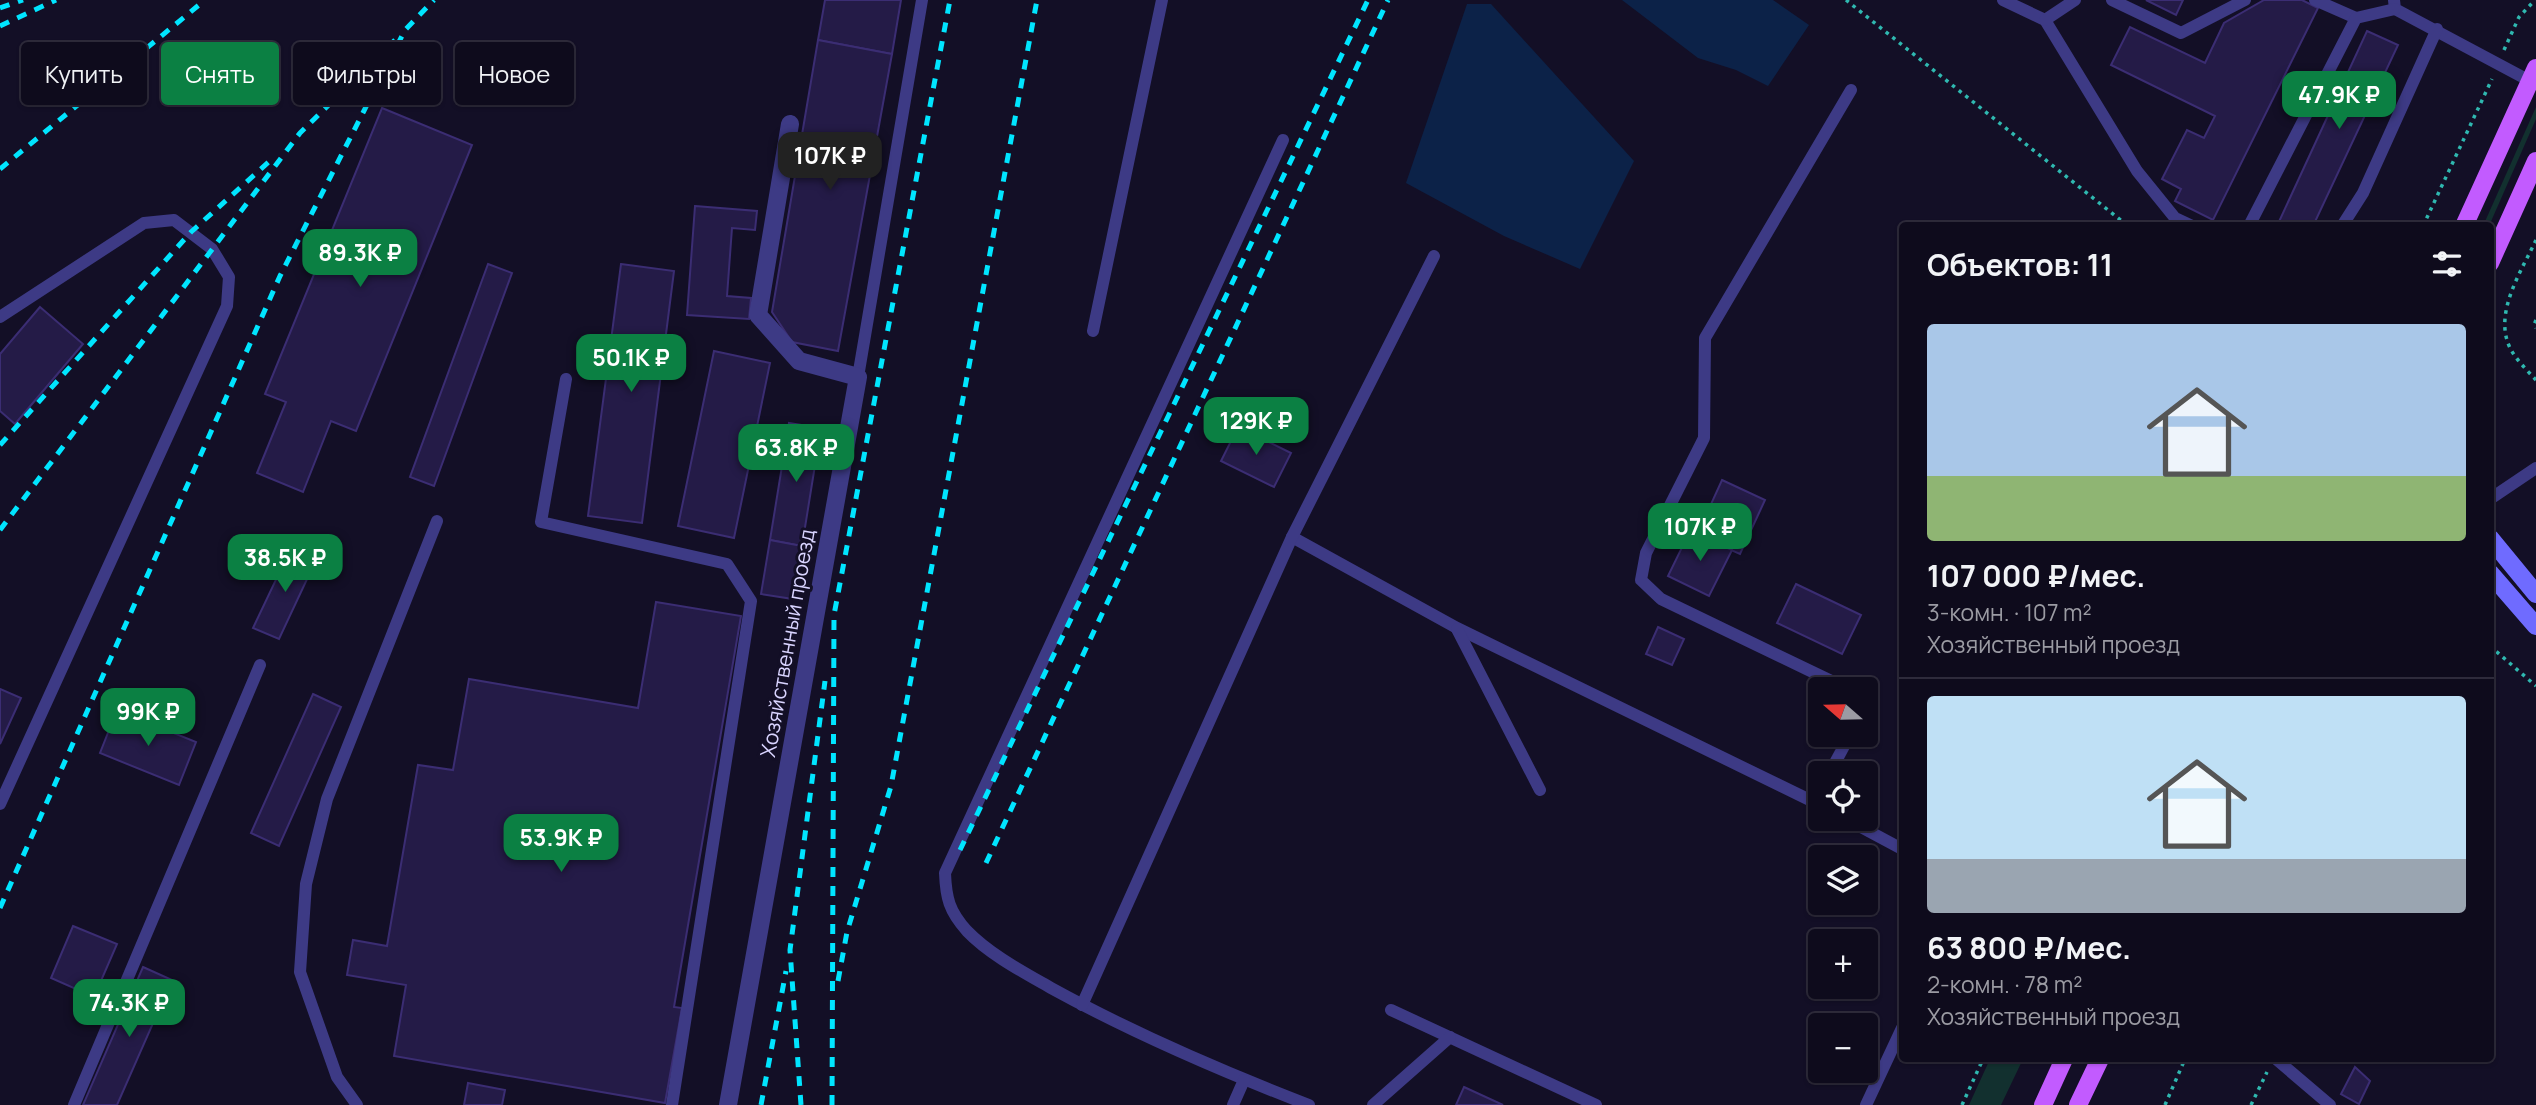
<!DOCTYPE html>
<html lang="ru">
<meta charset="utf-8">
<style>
body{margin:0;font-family:Manrope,sans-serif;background:#171425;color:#f1f3f6;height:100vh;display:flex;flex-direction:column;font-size:26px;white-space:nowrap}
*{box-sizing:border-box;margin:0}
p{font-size:23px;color:#9b9ba3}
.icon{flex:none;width:38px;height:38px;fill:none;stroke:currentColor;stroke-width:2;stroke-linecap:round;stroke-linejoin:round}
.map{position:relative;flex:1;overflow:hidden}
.panel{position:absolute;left:1899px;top:222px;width:595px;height:840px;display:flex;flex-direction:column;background:#0e0b1c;border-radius:7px;box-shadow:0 2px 5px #0004,0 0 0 2px #2e2b3b}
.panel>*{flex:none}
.guide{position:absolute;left:21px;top:42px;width:665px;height:63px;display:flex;gap:14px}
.needle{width:46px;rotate:290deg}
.buttons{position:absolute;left:1808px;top:677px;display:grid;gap:14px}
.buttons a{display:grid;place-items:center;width:70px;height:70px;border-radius:7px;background:#0e0b1c;box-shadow:0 2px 5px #0004,0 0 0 2px #2e2b3b;font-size:35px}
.price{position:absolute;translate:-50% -60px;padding:0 16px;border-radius:14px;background:#0b8043;color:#fff;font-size:23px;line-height:46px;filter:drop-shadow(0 2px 4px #0008)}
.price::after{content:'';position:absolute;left:50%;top:42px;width:21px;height:16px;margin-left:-10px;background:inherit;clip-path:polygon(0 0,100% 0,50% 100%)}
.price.current{background:#222;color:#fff}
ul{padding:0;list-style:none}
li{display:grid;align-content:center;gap:14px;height:371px;padding:0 28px}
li+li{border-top:2px solid #2e2b3b}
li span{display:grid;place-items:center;height:217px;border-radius:7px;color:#555}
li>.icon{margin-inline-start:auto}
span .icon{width:126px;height:126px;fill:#fffc;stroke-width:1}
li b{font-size:30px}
h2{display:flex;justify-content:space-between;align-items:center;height:84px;padding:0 28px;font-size:30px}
.chip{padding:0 24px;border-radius:7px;background:#0e0b1c;box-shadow:0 2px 5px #0004,0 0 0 2px #2e2b3b;font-size:24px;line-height:63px}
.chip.current{background:#0b8043;color:#fff}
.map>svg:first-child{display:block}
</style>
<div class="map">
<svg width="2536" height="1105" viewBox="0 0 2536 1105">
<rect width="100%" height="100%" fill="#130f26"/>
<g fill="#12302f">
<polygon points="2536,107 2536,119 2489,226 2483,226"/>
<polygon points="1990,1059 2023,1059 2001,1105 1969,1105"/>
</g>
<g fill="#0c2248">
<polygon points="1622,0 1773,0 1809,25 1768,86 1736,70 1698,58"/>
<polygon points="1467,4 1491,4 1634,161 1580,269 1504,236 1406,183"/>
</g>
<g fill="#241b47" stroke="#3b2d73" stroke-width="2">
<polygon points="825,0 901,0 892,54 818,40"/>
<polygon points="2146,0 2183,0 2176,15"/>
<polygon points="2264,0 2302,0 2318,8 2213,220 2175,201 2181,189 2162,179 2187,130 2204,138 2215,116 2111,65 2130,27 2205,63 2224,23"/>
<polygon points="2367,31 2398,45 2313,226 2277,226"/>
<polygon points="818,40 892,54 838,351 792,342 772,312"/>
<polygon points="382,108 472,145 356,431 331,421 303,492 257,473 286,402 265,394"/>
<polygon points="695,206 757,211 755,230 732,228 727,296 751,298 749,319 687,315"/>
<polygon points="488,264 512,273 434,486 410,477"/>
<polygon points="621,264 674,271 642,523 588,516"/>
<polygon points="40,307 83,344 15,424 0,411 0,354"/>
<polygon points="714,351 770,363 734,538 678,526"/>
<polygon points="789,423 821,428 802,546 770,540"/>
<polygon points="1238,427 1291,453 1274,487 1221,461"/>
<polygon points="1722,480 1765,500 1740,554 1697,535"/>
<polygon points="1690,531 1732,550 1709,596 1668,576"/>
<polygon points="770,540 802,546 793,599 761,594"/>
<polygon points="291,548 316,560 279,639 253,628"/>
<polygon points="1796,584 1861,615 1842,654 1777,623"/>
<polygon points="656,602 741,616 674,1007 682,1008 665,1103 394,1056 406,985 347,975 353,940 387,946 418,765 453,770 469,679 638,708"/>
<polygon points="1658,627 1684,639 1672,665 1646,654"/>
<polygon points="0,689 21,698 0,744"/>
<polygon points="313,694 341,707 279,846 251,833"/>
<polygon points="117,710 196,742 179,785 100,753"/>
<polygon points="73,926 117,944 94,997 51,978"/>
<polygon points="143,967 172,980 117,1105 83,1105"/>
<polygon points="2355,1067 2370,1081 2359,1104 2341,1094"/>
<polygon points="468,1083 505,1090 502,1105 464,1105"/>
<polygon points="1464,1087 1503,1105 1456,1105"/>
</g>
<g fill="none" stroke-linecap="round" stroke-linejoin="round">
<g stroke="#2fb8b0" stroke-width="3.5" stroke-dasharray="3.5 5" stroke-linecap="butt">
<polyline points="1846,0 2128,226"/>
<polyline points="2504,50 2519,17 2535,0"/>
<polyline points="2423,226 2492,79"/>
<path d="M2536 240C2523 268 2497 307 2507 340 2511 355 2525 368 2536 380"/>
<polyline points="2536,320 2534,325 2536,328"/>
<polyline points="2490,646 2536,686"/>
<polyline points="1962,1105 1983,1059"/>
<polyline points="2165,1105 2185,1059"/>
<polyline points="2251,1105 2267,1072"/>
</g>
<g stroke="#3d3a85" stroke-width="12">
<polyline points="2003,0 2045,20 2137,171 2175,218 2192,226"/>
<polyline points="2112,0 2181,33 2245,0"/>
<polyline points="2315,0 2356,18"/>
<polyline points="2394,0 2395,9 2530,81"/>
<polyline points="2045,20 2075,0"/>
<path d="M1283 140 945 873C946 898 949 911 967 931 989 954 1023 972 1051 988 1133 1033 1221 1071 1309 1105"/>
<polyline points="2249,226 2356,18 2395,9"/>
<polyline points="2342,226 2363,193 2437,29"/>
<polyline points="0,317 144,223 174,220 212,249 229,277 227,306 0,804"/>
<polyline points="1093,331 1162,0"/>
<polyline points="858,377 922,0"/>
<polyline points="566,379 541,522 727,564 751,601 672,1105"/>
<polyline points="2490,499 2536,468"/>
<polyline points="1292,537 1457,628 1820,805"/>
<polyline points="1457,629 1540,790"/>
<polyline points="1850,690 1661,599 1641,580 1646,553 1704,438 1705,338 1851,90"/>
<polyline points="1829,774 1850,735"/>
<polyline points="1846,819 1902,849"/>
<polyline points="1082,1005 1292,537 1434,256"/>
<polyline points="1391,1010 1596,1105"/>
<polyline points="2276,1059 2330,1105"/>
<polyline points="74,1105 260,665"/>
<polyline points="357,1105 337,1077 300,972 306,884 327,799 437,521"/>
<polyline points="1233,1105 1244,1080"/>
<polyline points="1373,1105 1450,1037"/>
<polyline points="1866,1105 1902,1028"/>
</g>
<polyline stroke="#3d3a85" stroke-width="18" points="728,1105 858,377 799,361 758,315 790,124"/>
<g stroke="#6f6bff" stroke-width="18">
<polyline points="2490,538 2536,594"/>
<polyline points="2490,573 2536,626"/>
</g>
<g stroke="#c25bff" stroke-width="18">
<polyline points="2464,226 2536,68"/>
<polyline points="2490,263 2536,161"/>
<polyline points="2043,1105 2064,1059"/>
<polyline points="2078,1105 2100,1059"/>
</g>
<g stroke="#00e5ff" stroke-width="5" stroke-dasharray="10 9" stroke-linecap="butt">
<polyline points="0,8 23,0"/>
<polyline points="0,26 56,0"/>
<polyline points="0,169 205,0"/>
<polyline points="0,445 191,232 272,159"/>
<polyline points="0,530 300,133 395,40"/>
<polyline points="960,850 1368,0"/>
<polyline points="986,863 1388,0"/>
<polyline points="0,908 280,276 405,30 434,0"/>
<polyline points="838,981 847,932 891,786 1037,0"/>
<polyline points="761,1105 786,971"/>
<polyline points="801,1105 790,950 825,681"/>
<polyline points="832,1105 834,615 950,0"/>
</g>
</g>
<g text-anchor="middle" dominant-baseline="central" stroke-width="6" stroke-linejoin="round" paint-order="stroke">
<g font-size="21" fill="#d9d4ff" stroke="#130f26">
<text transform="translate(787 643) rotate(-80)">Хозяйственный проезд</text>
</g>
</g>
</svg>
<div class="buttons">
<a><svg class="needle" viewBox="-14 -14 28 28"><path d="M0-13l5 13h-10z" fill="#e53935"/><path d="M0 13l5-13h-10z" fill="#9b9ba3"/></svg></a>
<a><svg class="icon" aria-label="locate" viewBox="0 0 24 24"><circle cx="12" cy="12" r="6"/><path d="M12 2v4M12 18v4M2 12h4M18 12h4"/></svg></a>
<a><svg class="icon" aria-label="layers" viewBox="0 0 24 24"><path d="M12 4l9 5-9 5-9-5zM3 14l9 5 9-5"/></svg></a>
<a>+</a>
<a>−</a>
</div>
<b class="price" style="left:2339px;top:131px">47.9K ₽</b>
<b class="price current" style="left:830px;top:192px">107K ₽</b>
<b class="price" style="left:360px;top:289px">89.3K ₽</b>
<b class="price" style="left:631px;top:394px">50.1K ₽</b>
<b class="price" style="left:1256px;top:457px">129K ₽</b>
<b class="price" style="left:796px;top:484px">63.8K ₽</b>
<b class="price" style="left:1700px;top:563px">107K ₽</b>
<b class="price" style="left:285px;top:594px">38.5K ₽</b>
<b class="price" style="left:148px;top:748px">99K ₽</b>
<b class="price" style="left:561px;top:874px">53.9K ₽</b>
<b class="price" style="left:129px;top:1039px">74.3K ₽</b>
<div class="guide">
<a class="chip">Купить</a>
<a class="chip current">Снять</a>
<a class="chip">Фильтры</a>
<a class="chip">Новое</a>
</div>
<section class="panel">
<h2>Объектов: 11<svg class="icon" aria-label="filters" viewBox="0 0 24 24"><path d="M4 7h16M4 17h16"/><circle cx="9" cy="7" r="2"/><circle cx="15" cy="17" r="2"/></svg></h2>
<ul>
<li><span style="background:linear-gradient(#a9c7e8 70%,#8fb573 0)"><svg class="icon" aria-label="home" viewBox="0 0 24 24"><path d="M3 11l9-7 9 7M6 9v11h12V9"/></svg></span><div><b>107 000 ₽/мес.</b><p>3-комн. · 107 m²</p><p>Хозяйственный проезд</p></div></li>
<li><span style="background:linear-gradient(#bfe0f5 75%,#9aa5b1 0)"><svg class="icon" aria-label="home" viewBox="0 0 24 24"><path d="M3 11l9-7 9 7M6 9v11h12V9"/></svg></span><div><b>63 800 ₽/мес.</b><p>2-комн. · 78 m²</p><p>Хозяйственный проезд</p></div></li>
</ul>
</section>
</div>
